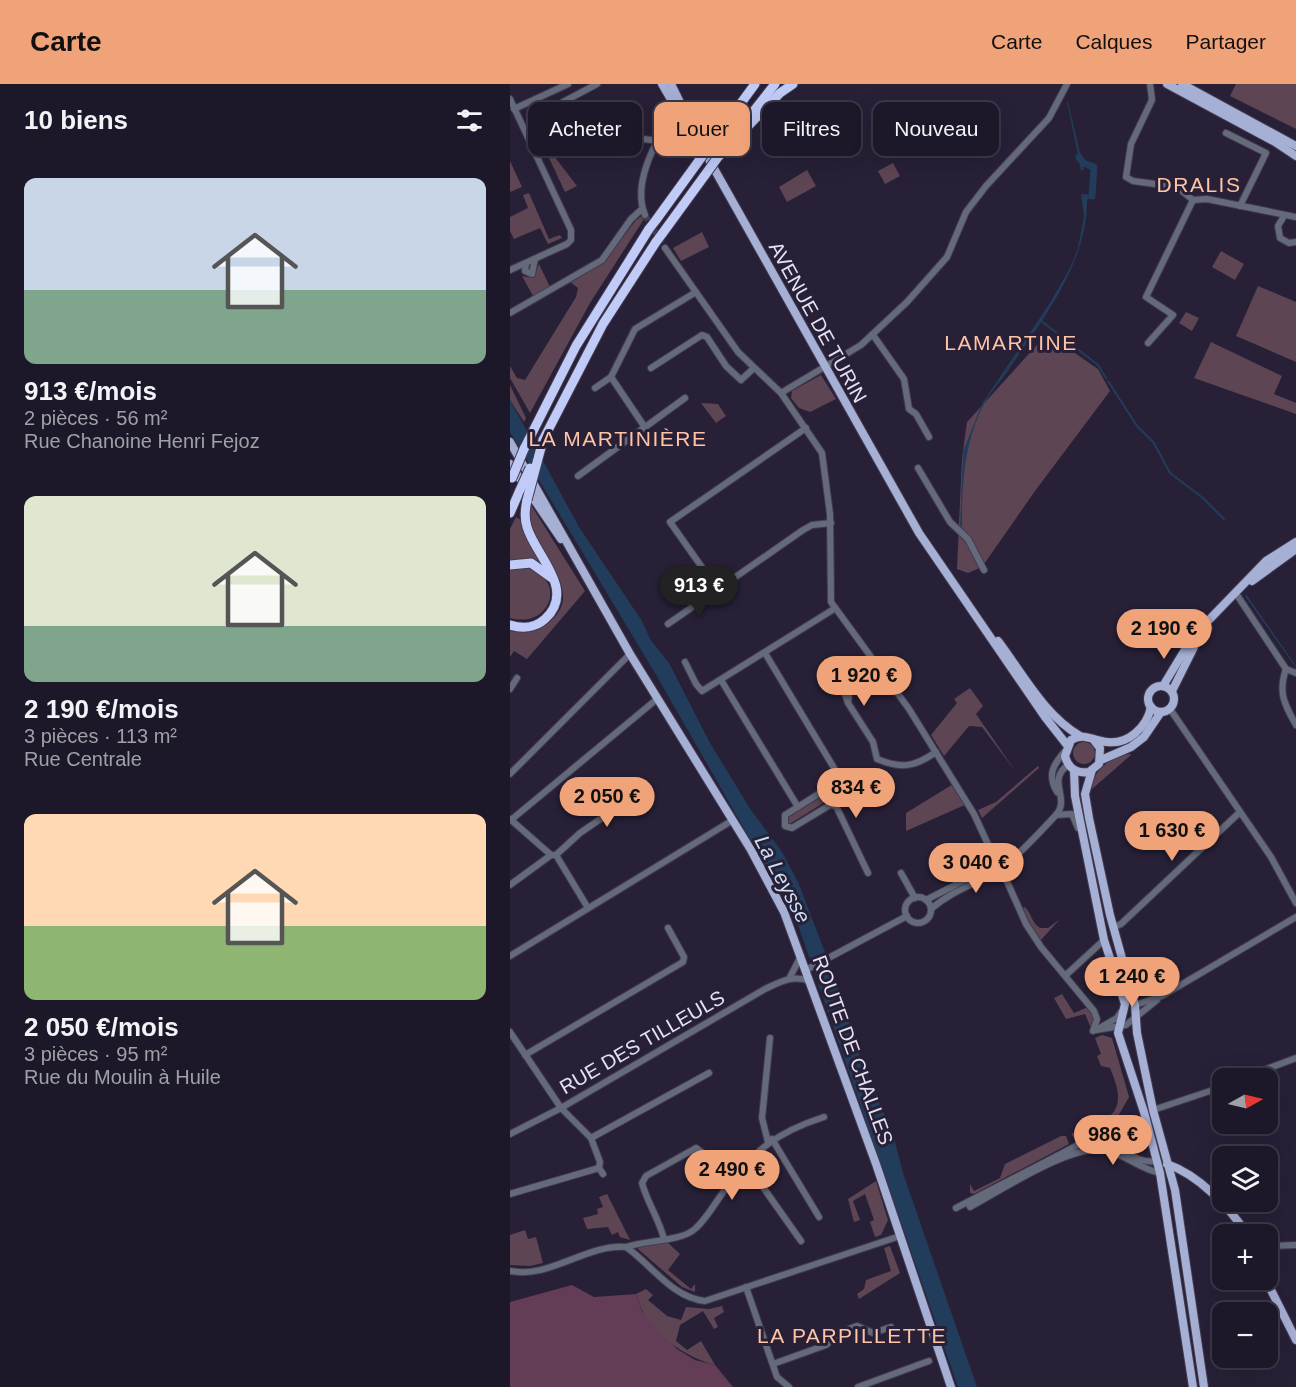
<!DOCTYPE html>
<html lang="fr">
<meta charset="utf-8">
<style>
body{margin:0;font-family:Helvetica,sans-serif;background:#2a2535;color:#f1f3f6;height:100vh;display:flex;flex-direction:column;font-size:22px;white-space:nowrap}
*{box-sizing:border-box;margin:0}
p{font-size:20px;color:#a0a0a8}
.icon{flex:none;width:33px;height:33px;fill:none;stroke:currentColor;stroke-width:2;stroke-linecap:round;stroke-linejoin:round}
.map{position:relative;flex:1;overflow:hidden}
.panel{display:flex;flex-direction:column;background:#1d1829;width:510px}
.panel>*{flex:none}
.guide{position:absolute;left:18px;top:18px;width:570px;height:54px;display:flex;gap:12px}
.needle{width:39px;rotate:82deg}
.fabs{position:absolute;left:702px;top:984px;display:grid;gap:12px}
.fabs a{display:grid;place-items:center;width:66px;height:66px;border-radius:12px;background:#1d1829;box-shadow:0 6px 24px #0002,0 0 0 2px #3b3746;font-size:30px}
.price{position:absolute;translate:-50% -51px;padding:0 14px;border-radius:21px;background:#f0a279;color:#111;font-size:20px;line-height:39px;filter:drop-shadow(0 2px 3px #0008)}
.price::after{content:'';position:absolute;left:50%;top:36px;width:18px;height:14px;margin-left:-9px;background:inherit;clip-path:polygon(0 0,100% 0,50% 100%)}
.price.selected{background:#222;color:#fff}
ul{padding:0;list-style:none}
li{display:grid;align-content:center;gap:12px;height:318px;padding:0 24px}
li span{display:grid;place-items:center;height:186px;border-radius:12px;color:#555}
li>.icon{margin-inline-start:auto}
span .icon{width:108px;height:108px;fill:#fffc;stroke-width:1}
li b{font-size:26px}
h2{display:flex;justify-content:space-between;align-items:center;height:72px;padding:0 24px;font-size:26px}
.pill{padding:0 21px;border-radius:12px;background:#1d1829;box-shadow:0 6px 24px #0002,0 0 0 2px #3b3746;font-size:21px;line-height:54px}
.pill.selected{background:#f0a279;color:#111}
header{display:flex;align-items:center;gap:36px;box-sizing:border-box;height:84px;padding:0 30px;background:#f0a279;color:#111}
header strong{font-size:28px}
nav{display:flex;gap:33px;margin-inline-start:auto;font-size:21px}
main{display:flex;flex:1;min-height:0}
.map>svg:first-child{display:block}
</style>
<header>
<strong>Carte</strong>
<nav><a>Carte</a><a>Calques</a><a>Partager</a></nav>
</header>
<main>
<section class="panel">
<h2>10 biens<svg class="icon" aria-label="filters" viewBox="0 0 24 24"><path d="M4 7h16M4 17h16"/><circle cx="9" cy="7" r="2"/><circle cx="15" cy="17" r="2"/></svg></h2>
<ul>
<li><span style="background:linear-gradient(#c9d6e8 60%,#7fa58c 0)"><svg class="icon" aria-label="home" viewBox="0 0 24 24"><path d="M3 11l9-7 9 7M6 9v11h12V9"/></svg></span><div><b>913 €/mois</b><p>2 pièces · 56 m²</p><p>Rue Chanoine Henri Fejoz</p></div></li>
<li><span style="background:linear-gradient(#dfe7d0 70%,#7fa58c 0)"><svg class="icon" aria-label="home" viewBox="0 0 24 24"><path d="M3 11l9-7 9 7M6 9v11h12V9"/></svg></span><div><b>2 190 €/mois</b><p>3 pièces · 113 m²</p><p>Rue Centrale</p></div></li>
<li><span style="background:linear-gradient(#ffd9b3 60%,#8fb573 0)"><svg class="icon" aria-label="home" viewBox="0 0 24 24"><path d="M3 11l9-7 9 7M6 9v11h12V9"/></svg></span><div><b>2 050 €/mois</b><p>3 pièces · 95 m²</p><p>Rue du Moulin à Huile</p></div></li>
</ul>
</section>
<div class="map">
<svg width="786" height="1303" viewBox="0 0 786 1303">
<rect width="100%" height="100%" fill="#272037"/>
<g fill="#5d4554">
<polygon points="726,0 786,0 786,45 720,12"/>
<polygon points="32,59 34,59 67,102 55,108"/>
<polygon points="0,77 12,103 0,108"/>
<polygon points="383,79 390,92 375,100 368,87"/>
<polygon points="297,86 306,102 277,118 269,103"/>
<polygon points="19,109 39,155 50,151 52,154 38,160 30,144 4,155 0,147 0,133 18,124 13,111"/>
<polygon points="132,132 134,135 80,219 20,329 0,294 0,282 7,294 15,296 66,213 68,204 60,198 93,179 126,136"/>
<polygon points="192,148 199,163 171,177 163,164"/>
<polygon points="711,167 734,180 725,196 702,183"/>
<polygon points="29,180 40,203 23,212 12,192 24,194"/>
<polygon points="748,202 786,218 786,278 726,252"/>
<polygon points="676,228 689,234 682,247 669,239"/>
<polygon points="537,250 588,285 600,307 525,407 472,483 458,489 447,485 452,374 457,338"/>
<polygon points="701,258 772,292 764,310 786,319 786,330 684,294"/>
<polygon points="311,291 326,315 300,328 289,324 281,314 282,307"/>
<polygon points="0,301 16,334 14,338 0,316"/>
<polygon points="191,319 208,320 216,332 206,339"/>
<path d="M21 421 75 507 17 575 4 567 0 573V546C12 550 25 548 35 541 79 512 30 473 21 444 18 435 20 429 21 421Z"/>
<polygon points="6,433 11,436 32,480 20,474 0,477 0,445"/>
<path d="M22 483C35 493 45 503 38 520 30 535 16 538 0 534V484Z"/>
<polygon points="460,604 473,622 466,630 506,688 472,643 459,642 434,672 421,651 447,619 444,615"/>
<circle cx="574" cy="669" r="11"/>
<path d="M621 670V671L582 705 580 702C586 686 603 669 621 670Z"/>
<polygon points="528,682 529,684 472,734 468,726 486,718"/>
<polygon points="352,687 355,693 278,741 277,734"/>
<polygon points="445,699 457,720 396,747 396,729"/>
<path d="M515 823C522 830 521 838 530 844H538L550 835 530 857 511 824Z"/>
<polygon points="552,910 564,929 578,923 584,935 581,944 575,930 556,935 544,914"/>
<path d="M592 951 602 954 619 1013 608 1032 565 1055 561 1050C601 1035 620 1030 600 984L591 982 587 972 591 970 585 954Z"/>
<polygon points="551,1052 556,1052 559,1060 464,1110 460,1109 460,1100 464,1107 490,1094 495,1080"/>
<polygon points="366,1097 378,1136 371,1151 365,1153 360,1138 364,1136 355,1110 343,1117 350,1136 344,1138 338,1115"/>
<polygon points="97,1110 120,1156 110,1153 108,1148 102,1151 98,1143 77,1145 73,1134 88,1130 87,1125 93,1123 89,1113"/>
<polygon points="15,1146 18,1155 26,1153 33,1179 20,1182 0,1181 0,1151"/>
<polygon points="156,1157 170,1170 158,1186 181,1205 185,1200 185,1208 172,1203 128,1165 128,1162"/>
<polygon points="380,1162 390,1189 349,1215 347,1210 354,1205 356,1196 381,1187 374,1164"/>
<path d="M136 1205 143 1211 138 1216 157 1232 171 1236 176 1223 199 1225 212 1222 214 1228 204 1234 208 1243 204 1245 193 1227 170 1241 166 1257 177 1266 191 1257 205 1281C176 1273 149 1255 133 1228 130 1223 129 1216 126 1210Z"/>
</g>
<polygon fill="#633d55" points="62,1201 84,1213 126,1210 132,1227 149,1247 167,1265 185,1276 205,1281 223,1303 0,1303 0,1218"/>
<g fill="#223d5b">
<polygon points="557,17 558,18 574,86 571,86"/>
<path d="M584 103 585 110 577 116C577 181 532 236 497 288 489 299 479 310 473 322 454 360 452 401 452 442L450 443 453 367 473 318 540 219 561 182 568 164 574 132 571 110 582 111Z"/>
<polygon points="0,316 69,443 132,537 140,555 159,579 200,659 239,723 272,768 288,798 323,889 356,990 382,1047 393,1089 467,1303 448,1303 286,835 145,589 0,348"/>
<polygon points="736,510 786,582 786,584 735,512"/>
</g>
<g fill="none" stroke-linecap="round" stroke-linejoin="round">
<g stroke="#223d5b" stroke-width="2">
<polyline points="530,236 588,281 596,294"/>
<polyline points="598,297 627,342 644,359 660,389 693,414 714,435"/>
</g>
<polyline stroke="#223d5b" stroke-width="7" points="569,73 573,79 584,83 582,112"/>
<polyline stroke="#443d53" stroke-width="6" stroke-dasharray="6 3" stroke-linecap="butt" points="135,131 155,164"/>
<defs>
<g id="minor">
<polyline points="87,0 38,26 34,30 38,40 79,44 110,52 149,57"/>
<polyline points="640,0 642,16 621,60 616,93 623,97 667,103 683,116"/>
<polyline points="0,15 61,146 61,156 57,160 0,186"/>
<polyline points="4,25 58,0"/>
<polyline points="716,49 756,69 730,122"/>
<path d="M135 131C122 100 146 48 171 28"/>
<polyline points="774,132 768,142 770,154 779,159 786,158"/>
<polyline points="155,164 228,268 271,309 312,369 320,430 321,518 399,625 464,730 482,769 484,779 480,789"/>
<polyline points="16,179 15,187 22,190 25,175"/>
<polyline points="0,229 92,176 121,135 132,125"/>
<polyline points="363,251 394,295 399,325 406,330 419,353"/>
<polyline points="638,259 663,231 636,213 683,116 697,115 786,133"/>
<polyline points="141,284 192,251 197,253 216,282 231,296 244,284"/>
<polyline points="85,304 101,293"/>
<polyline points="271,309 351,261 397,218 437,173 456,128 476,102 539,34 557,0"/>
<polyline points="134,342 101,293 125,245 186,208"/>
<polyline points="408,384 440,438 458,455 474,486"/>
<polyline points="68,392 175,314"/>
<polyline points="208,506 160,438 296,344"/>
<polyline points="725,508 776,585 786,589"/>
<polyline points="158,540 293,446 302,441 321,439"/>
<polyline points="679,559 695,540"/>
<polyline points="684,563 699,544"/>
<polyline points="255,569 327,689 327,697 323,701 275,731 275,742 282,744 320,721 326,722 358,789"/>
<polyline points="175,578 186,600 192,607 324,525"/>
<path d="M776 585C768 608 774 620 786 641"/>
<polyline points="211,596 288,723"/>
<polyline points="0,605 7,594"/>
<path d="M338 619 331 599 336 598 340 602 338 619 363 658 367 675C391 685 405 683 426 668"/>
<polyline points="660,625 761,773 786,819"/>
<polyline points="0,690 120,570"/>
<path d="M547 708C537 691 543 681 555 667"/>
<polyline points="546,731 562,730 568,744"/>
<polyline points="0,735 41,771 46,771 78,824"/>
<polyline points="1,736 147,615"/>
<polyline points="46,771 70,749 137,703"/>
<polyline points="491,784 516,840 531,863 584,927 587,935 583,947"/>
<polyline points="391,789 405,814"/>
<polyline points="0,801 41,771"/>
<circle cx="408" cy="826" r="13"/>
<polyline points="416,816 500,773"/>
<path d="M421 825C442 806 470 799 493 783 508 772 533 745 546 731 561 714 536 697 558 681"/>
<polyline points="604,843 611,840 730,728"/>
<polyline points="0,872 223,736"/>
<polyline points="296,886 397,832"/>
<polyline points="556,891 594,856"/>
<polyline points="280,893 291,872"/>
<polyline points="625,921 652,912 786,833"/>
<polyline points="586,946 616,941 647,916"/>
<polyline points="586,946 607,934 611,928"/>
<polyline points="0,948 51,1024 81,1054 90,1078 89,1084 93,1090"/>
<polyline points="15,971 173,878 174,873 158,844"/>
<polyline points="733,994 786,974"/>
<polyline points="643,1026 712,1003"/>
<path d="M0 1050 51 1024 255 905C272 897 282 891 300 897"/>
<polyline points="81,1054 199,989"/>
<polyline points="262,1055 309,1133"/>
<polyline points="258,1058 252,1034 260,954"/>
<polyline points="236,1079 291,1157"/>
<polyline points="0,1110 89,1084"/>
<path d="M458 1118 460 1123C492 1106 560 1060 595 1066 615 1070 629 1085 650 1089"/>
<path d="M446 1124 568 1061C579 1058 591 1057 602 1061 618 1068 628 1080 647 1077"/>
<path d="M154 1155C149 1135 137 1118 132 1099L136 1092 186 1064 212 1083 220 1098"/>
<polyline points="758,1162 786,1161"/>
<path d="M116 1163C135 1156 172 1158 186 1144 197 1134 205 1119 214 1107 243 1067 267 1048 314 1033"/>
<path d="M0 1187C40 1195 76 1160 116 1163 141 1180 162 1214 195 1217L390 1152"/>
<polyline points="236,1203 267,1293 279,1303"/>
<polyline points="263,1280 316,1261 331,1248 347,1242 363,1249 381,1243"/>
<polyline points="348,1303 419,1277"/>
</g>
<g id="major">
<polyline points="152,0 174,38"/>
<polyline points="161,0 193,65 409,449 535,633 557,661"/>
<polyline points="657,0 765,58 786,72"/>
<polyline points="672,0 786,62"/>
<polyline points="0,358 120,570 241,766 274,828 366,1080 441,1303"/>
<polyline points="0,380 51,455"/>
<polyline points="742,497 786,465"/>
<polyline points="695,540 756,477 786,458"/>
<path d="M488 557C513 590 534 631 570 652"/>
<circle cx="651" cy="615" r="13"/>
<polyline points="653,602 679,559"/>
<polyline points="662,607 684,563"/>
<path d="M583 655 590 664 589 680 579 688C566 690 558 684 555 672L561 656C574 648 583 657 597 658 618 661 637 643 641 623"/>
<polyline points="591,676 621,663 634,653 651,628"/>
<polyline points="564,686 565,712 594,856 615,920 608,949 634,1028 650,1089 683,1303"/>
<polyline points="582,686 575,710 579,734 600,831 625,921 627,949 643,1026 665,1106 694,1303"/>
<path d="M657 1080C689 1091 719 1123 737 1150"/>
<polyline points="756,1196 786,1256"/>
</g>
<g id="highway">
<polyline points="239,33 265,0"/>
<polyline points="201,60 245,0"/>
<polyline points="209,72 270,9 283,0"/>
<polyline points="146,136 188,78"/>
<polyline points="152,150 195,91"/>
<polyline points="33,356 93,240 146,158"/>
<polyline points="14,365 66,262 139,145"/>
<polyline points="0,429 10,406"/>
<polyline points="0,481 21,479 42,494"/>
<path d="M0 541C12 545 25 544 35 535 67 506 25 471 17 443 14 434 15 425 17 416"/>
</g>
</defs>
<use href="#minor" stroke="#423b51" stroke-width="8"/>
<use href="#major" stroke="#423b51" stroke-width="10"/>
<use href="#highway" stroke="#423b51" stroke-width="11"/>
<use href="#minor" stroke="#656a7b" stroke-width="6"/>
<use href="#major" stroke="#a6afd4" stroke-width="8"/>
<use href="#highway" stroke="#c0cbf7" stroke-width="9"/>
<defs>
<g id="highway-bridge">
<polyline points="188,78 201,60"/>
<polyline points="195,91 208,73"/>
<polyline points="139,145 146,136"/>
<polyline points="146,158 152,150"/>
<polyline points="2,394 14,365"/>
<polyline points="10,406 20,384"/>
<polyline points="17,416 33,356"/>
</g>
</defs>
<use href="#highway-bridge" stroke="#423b51" stroke-width="11" stroke-linecap="butt"/>
<use href="#highway-bridge" stroke="#c0cbf7" stroke-width="9"/>
</g>
<g text-anchor="middle" dominant-baseline="central" stroke-width="6" stroke-linejoin="round" paint-order="stroke">
<g font-size="20" fill="#e5e1f1" stroke="#272037">
<text transform="translate(308 238) rotate(61)">AVENUE DE TURIN</text>
<text transform="translate(132 958) rotate(-30)">RUE DES TILLEULS</text>
<text transform="translate(343 966) rotate(70)">ROUTE DE CHALLES</text>
</g>
<g font-size="21" letter-spacing="1.5" fill="#ffc3a5" stroke="#272037">
<text x="689" y="100">DRALIS</text>
<text x="501" y="258">LAMARTINE</text>
<text x="108" y="354">LA MARTINIÈRE</text>
<text x="342" y="1251">LA PARPILLETTE</text>
</g>
<g font-size="21" font-style="italic" fill="#cbdef4" stroke="#272037">
<text transform="translate(273 795) rotate(62)">La Leysse</text>
</g>
</g>
</svg>
<div class="fabs">
<a><svg class="needle" viewBox="-14 -14 28 28"><path d="M0-13l5 13h-10z" fill="#e53935"/><path d="M0 13l5-13h-10z" fill="#a0a0a8"/></svg></a>
<a><svg class="icon" aria-label="layers" viewBox="0 0 24 24"><path d="M12 4l9 5-9 5-9-5zM3 14l9 5 9-5"/></svg></a>
<a>+</a>
<a>−</a>
</div>
<b class="price selected" style="left:189px;top:533px">913 €</b>
<b class="price" style="left:654px;top:576px">2 190 €</b>
<b class="price" style="left:354px;top:623px">1 920 €</b>
<b class="price" style="left:346px;top:735px">834 €</b>
<b class="price" style="left:97px;top:744px">2 050 €</b>
<b class="price" style="left:662px;top:778px">1 630 €</b>
<b class="price" style="left:466px;top:810px">3 040 €</b>
<b class="price" style="left:622px;top:924px">1 240 €</b>
<b class="price" style="left:603px;top:1082px">986 €</b>
<b class="price" style="left:222px;top:1117px">2 490 €</b>
<div class="guide">
<a class="pill">Acheter</a>
<a class="pill selected">Louer</a>
<a class="pill">Filtres</a>
<a class="pill">Nouveau</a>
</div>
</div>
</main>
